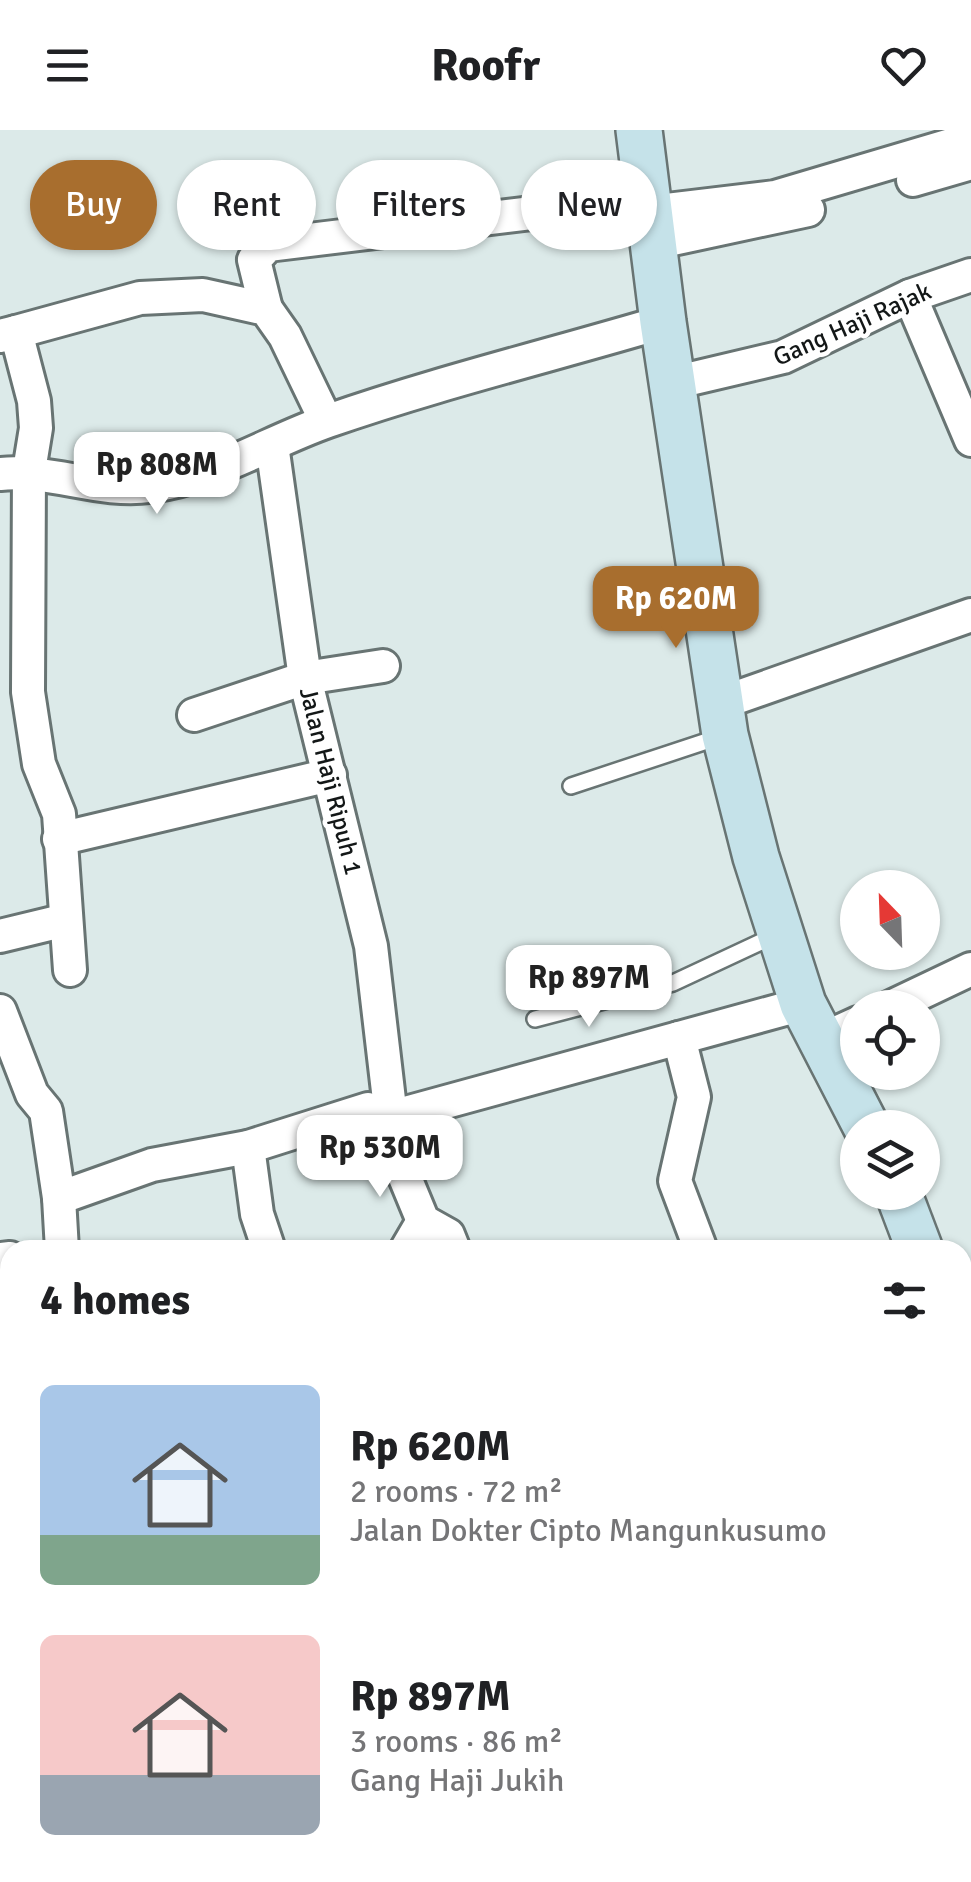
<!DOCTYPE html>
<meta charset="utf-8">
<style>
body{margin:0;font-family:Signika,sans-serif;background:#f6f6f6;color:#202124;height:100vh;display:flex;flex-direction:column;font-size:38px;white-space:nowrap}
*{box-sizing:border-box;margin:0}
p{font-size:32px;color:#757577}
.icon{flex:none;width:55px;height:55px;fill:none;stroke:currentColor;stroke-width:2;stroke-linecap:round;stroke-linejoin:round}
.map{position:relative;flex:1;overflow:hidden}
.panel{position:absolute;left:0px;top:1110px;width:972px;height:642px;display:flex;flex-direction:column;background:#fff;border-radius:30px 30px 0 0;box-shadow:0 2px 8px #0004}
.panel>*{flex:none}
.guide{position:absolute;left:30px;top:30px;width:912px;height:90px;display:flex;gap:20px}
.needle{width:65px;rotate:337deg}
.controls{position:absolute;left:840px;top:740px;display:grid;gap:20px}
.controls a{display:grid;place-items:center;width:100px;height:100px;border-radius:50%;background:#fff;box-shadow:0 2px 8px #0004;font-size:50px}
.price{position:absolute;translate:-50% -85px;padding:0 22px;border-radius:20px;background:#fff;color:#222;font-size:32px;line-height:65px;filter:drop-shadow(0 2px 5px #0008)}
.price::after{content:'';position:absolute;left:50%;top:60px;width:30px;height:22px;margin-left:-15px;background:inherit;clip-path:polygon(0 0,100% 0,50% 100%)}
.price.active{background:#a86e2e;color:#fff}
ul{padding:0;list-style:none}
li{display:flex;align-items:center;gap:30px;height:250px;padding:0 40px}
li span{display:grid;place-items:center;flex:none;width:280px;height:200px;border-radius:15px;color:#555}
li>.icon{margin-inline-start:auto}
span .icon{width:120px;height:120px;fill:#fffc;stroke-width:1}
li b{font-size:42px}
h2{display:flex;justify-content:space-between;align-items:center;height:120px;padding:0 40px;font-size:42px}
.tag{padding:0 35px;border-radius:45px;background:#fff;box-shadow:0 2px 8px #0004;font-size:35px;line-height:90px}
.tag.active{background:#a86e2e;color:#fff}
header{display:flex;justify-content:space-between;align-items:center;height:130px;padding:0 40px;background:#fff;font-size:45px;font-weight:800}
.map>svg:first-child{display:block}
</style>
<header><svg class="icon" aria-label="menu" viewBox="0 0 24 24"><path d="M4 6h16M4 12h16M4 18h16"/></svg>Roofr<svg class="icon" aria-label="heart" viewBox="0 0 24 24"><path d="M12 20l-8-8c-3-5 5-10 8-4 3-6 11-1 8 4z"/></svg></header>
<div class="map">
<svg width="971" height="1752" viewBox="0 0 971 1752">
<rect width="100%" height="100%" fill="#dceae9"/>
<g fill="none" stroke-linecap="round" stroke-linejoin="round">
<defs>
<g id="service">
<polyline points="571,656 722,606"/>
<polyline points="535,889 673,853 776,805"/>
<polyline points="763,1752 763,1742"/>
</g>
<g id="minor">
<polyline points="913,50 971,33"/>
<polyline points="650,82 775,67 971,9"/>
<polyline points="654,113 808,80"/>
<polyline points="910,166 971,310"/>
<polyline points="266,179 254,130 268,115 648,69"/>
<polyline points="16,202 140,168 203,165 266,179 285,206 326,291"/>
<polyline points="0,206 16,202 34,271 36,298 29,341 28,562 39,634 59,684 70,840"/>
<polyline points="673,253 783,227 910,166 971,145"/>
<polyline points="272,315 305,548 371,816 391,987 404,1045 423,1091 448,1105 454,1120"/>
<path d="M0 344C51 339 100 363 150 356 214 348 268 312 328 291 437 253 552 225 663 192"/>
<polyline points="721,573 971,485"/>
<polyline points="194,585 305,548 383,536"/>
<polyline points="59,709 330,645"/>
<polyline points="0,806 66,790"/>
<polyline points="889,878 971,839"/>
<polyline points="0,881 32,964 46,981 59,1068"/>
<polyline points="679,908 694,967 675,1051 701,1120"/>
<polyline points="821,910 858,893"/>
<polyline points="391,987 803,874"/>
<polyline points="248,1017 257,1084 269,1120"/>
<polyline points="62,1120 59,1068 152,1035 248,1017 368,979 391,987"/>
<polyline points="406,1120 423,1091"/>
<polyline points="0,1129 10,1128"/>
<polyline points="0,1467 10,1463"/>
<polyline points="0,1553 10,1551"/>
<polyline points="55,1742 56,1752"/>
<polyline points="298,1742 299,1752"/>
<polyline points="918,1742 919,1752"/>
</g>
<g id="secondary">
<polyline points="639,0 663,192 725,605 756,727 803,874 867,998"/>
<polyline points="898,1062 920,1120"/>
<polyline points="962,1258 971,1288"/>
</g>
</defs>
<use href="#service" stroke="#687473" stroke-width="20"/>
<use href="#minor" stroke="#687473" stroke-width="38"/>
<use href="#secondary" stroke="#687473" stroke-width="50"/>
<polyline stroke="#727b7a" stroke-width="5" stroke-dasharray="2.5 8" stroke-linecap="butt" points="962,1439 971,1438"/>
<use href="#service" stroke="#fff" stroke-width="15"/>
<use href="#minor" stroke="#fff" stroke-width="32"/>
<use href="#secondary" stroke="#c5e2e9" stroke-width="45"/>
</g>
<g text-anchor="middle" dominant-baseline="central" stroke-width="9" stroke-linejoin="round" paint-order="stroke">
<g font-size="25" fill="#131717" stroke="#fff">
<text transform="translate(852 194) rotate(-24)">Gang Haji Rajak</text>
<text transform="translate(331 651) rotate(76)">Jalan Haji Ripuh 1</text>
</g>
</g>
</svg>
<div class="controls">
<a><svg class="needle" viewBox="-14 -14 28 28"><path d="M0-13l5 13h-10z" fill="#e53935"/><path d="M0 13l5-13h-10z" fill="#757577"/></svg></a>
<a><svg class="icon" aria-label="locate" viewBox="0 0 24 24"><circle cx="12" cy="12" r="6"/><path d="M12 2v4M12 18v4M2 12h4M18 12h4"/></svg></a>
<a><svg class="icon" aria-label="layers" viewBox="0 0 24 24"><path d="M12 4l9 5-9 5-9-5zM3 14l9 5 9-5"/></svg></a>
</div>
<b class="price" style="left:157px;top:387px">Rp 808M</b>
<b class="price active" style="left:676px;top:521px">Rp 620M</b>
<b class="price" style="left:589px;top:900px">Rp 897M</b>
<b class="price" style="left:380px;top:1070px">Rp 530M</b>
<div class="guide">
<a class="tag active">Buy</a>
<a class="tag">Rent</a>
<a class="tag">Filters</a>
<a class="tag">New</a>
</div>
<section class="panel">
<h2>4 homes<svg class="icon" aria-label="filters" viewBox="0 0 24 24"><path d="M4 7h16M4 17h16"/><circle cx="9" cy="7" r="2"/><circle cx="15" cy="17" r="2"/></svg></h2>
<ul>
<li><span style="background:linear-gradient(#a9c7e8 75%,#7fa58c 0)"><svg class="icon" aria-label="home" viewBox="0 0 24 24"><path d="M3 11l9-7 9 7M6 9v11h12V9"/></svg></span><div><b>Rp 620M</b><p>2 rooms · 72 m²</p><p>Jalan Dokter Cipto Mangunkusumo</p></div></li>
<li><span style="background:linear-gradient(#f6c9c9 70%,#9aa5b1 0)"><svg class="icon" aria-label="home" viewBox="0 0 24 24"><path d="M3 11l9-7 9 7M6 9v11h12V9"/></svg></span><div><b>Rp 897M</b><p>3 rooms · 86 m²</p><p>Gang Haji Jukih</p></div></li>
</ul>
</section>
</div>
